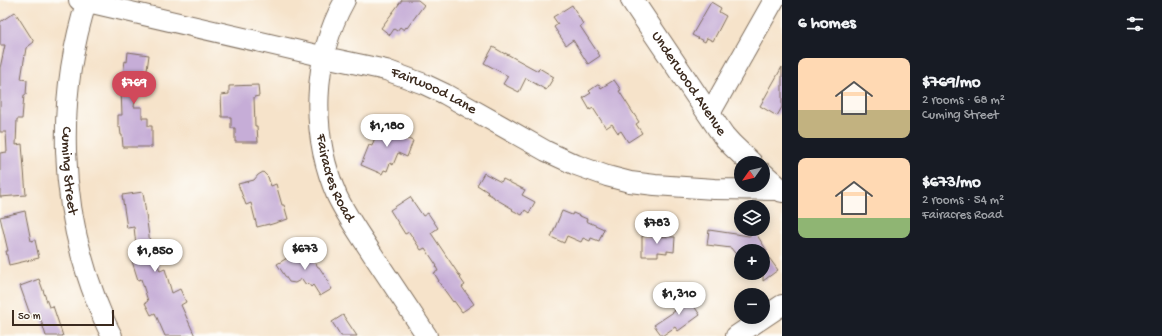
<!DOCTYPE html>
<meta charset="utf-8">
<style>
body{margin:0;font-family:"Gochi Hand",sans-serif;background:#242831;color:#f1f3f6;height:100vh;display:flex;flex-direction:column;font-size:15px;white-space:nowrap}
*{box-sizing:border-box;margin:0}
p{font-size:13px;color:#9ea1a6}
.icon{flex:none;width:22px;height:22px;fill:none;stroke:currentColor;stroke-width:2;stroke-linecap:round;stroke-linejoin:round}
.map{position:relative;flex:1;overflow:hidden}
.details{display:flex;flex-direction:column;background:#171b24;width:380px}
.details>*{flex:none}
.needle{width:26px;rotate:236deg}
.buttons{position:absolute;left:734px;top:156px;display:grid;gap:8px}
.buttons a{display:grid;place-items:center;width:36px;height:36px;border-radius:50%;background:#171b24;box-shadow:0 2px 10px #0003;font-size:20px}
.scale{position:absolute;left:12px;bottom:10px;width:102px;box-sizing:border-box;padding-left:4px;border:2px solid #3b2a1e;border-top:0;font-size:11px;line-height:14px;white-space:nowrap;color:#3b2a1e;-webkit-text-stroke:3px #fdfcf7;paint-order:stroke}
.price{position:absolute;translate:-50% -34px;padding:0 9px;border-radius:14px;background:#fff;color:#222;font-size:13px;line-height:26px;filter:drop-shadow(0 1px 2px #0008)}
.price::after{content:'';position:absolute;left:50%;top:24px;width:12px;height:9px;margin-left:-6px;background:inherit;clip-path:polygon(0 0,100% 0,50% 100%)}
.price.active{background:#d1495b;color:#fff}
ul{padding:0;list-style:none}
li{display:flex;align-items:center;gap:12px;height:100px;padding:0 16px}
li span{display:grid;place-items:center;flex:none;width:112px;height:80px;border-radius:8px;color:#555}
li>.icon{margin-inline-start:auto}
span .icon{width:48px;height:48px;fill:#fffc;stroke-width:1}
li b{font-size:17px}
h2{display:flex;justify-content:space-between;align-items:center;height:48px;padding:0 16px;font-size:17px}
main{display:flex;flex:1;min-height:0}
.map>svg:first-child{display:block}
</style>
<main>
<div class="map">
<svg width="782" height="336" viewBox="0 0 782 336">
<rect width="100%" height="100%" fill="#fdfcf7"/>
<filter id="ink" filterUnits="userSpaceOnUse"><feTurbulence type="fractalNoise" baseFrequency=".025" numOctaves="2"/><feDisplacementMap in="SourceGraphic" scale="8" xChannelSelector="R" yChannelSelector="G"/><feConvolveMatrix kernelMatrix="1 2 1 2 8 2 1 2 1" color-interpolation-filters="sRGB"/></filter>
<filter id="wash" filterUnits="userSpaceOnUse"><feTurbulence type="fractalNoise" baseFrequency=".012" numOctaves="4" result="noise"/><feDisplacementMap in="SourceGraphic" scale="16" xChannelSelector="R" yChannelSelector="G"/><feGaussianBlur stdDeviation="0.9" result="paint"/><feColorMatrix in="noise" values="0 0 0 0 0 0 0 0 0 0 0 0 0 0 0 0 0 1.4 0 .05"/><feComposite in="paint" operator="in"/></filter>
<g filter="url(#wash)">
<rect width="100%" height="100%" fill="#f6e3ca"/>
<g id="blocks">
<g fill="#c6add7">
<polygon points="402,0 418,0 424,5 407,28 406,27 404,30 400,27 397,31 394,29 390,35 381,28"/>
<polygon points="711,2 721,8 719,12 726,16 713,41 707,38 705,42 692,35"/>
<polygon points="572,5 583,24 580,26 600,56 588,64 573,40 566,45 554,27 558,24 553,17"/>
<polygon points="15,12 34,42 26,48 21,79 27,80 26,95 24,95 22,119 17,119 16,145 22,144 26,195 0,197 0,153 7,152 6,132 0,132 0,68 5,45 0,45 0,22"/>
<polygon points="493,47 505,54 505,53 538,71 539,68 554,77 546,90 526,78 519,92 503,84 508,76 484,63"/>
<polygon points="128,52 149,55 146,77 138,76 134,107 142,107 142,118 148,118 148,126 152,126 152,147 123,147 122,135 121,135 120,127 118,127 118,115 122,115 121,90 123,81 122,80 125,61 127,62"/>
<polygon points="782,67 782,107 777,116 760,106"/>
<polygon points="614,80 621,90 619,91 639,122 636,124 642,133 628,142 621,131 618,133 612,124 606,128 593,108 590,110 583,98 591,93 589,91 599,84 601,88"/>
<polygon points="258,85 259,96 254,97 255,126 257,126 258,142 235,142 235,128 231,128 231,117 222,117 221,95 229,94 229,86"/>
<polygon points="387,119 404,126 400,136 413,141 407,157 398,153 393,165 390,163 387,171 384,170 382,174 361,165 369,145 372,146 375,137 379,139"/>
<polygon points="263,172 268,177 271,186 276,184 282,205 284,205 288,219 269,225 269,224 257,227 251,203 246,205 238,184 254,180 258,175"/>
<polygon points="484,173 501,182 503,179 525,190 522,195 535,202 529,213 525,210 522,215 512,210 513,209 494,198 494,197 487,193 488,192 477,185"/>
<polygon points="143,192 151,251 153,250 160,271 165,269 172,293 180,289 186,302 181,305 195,336 165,336 155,313 151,315 145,303 148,301 141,279 138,280 131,258 137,255 134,227 127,228 122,195"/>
<polygon points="410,197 423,216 428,213 438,228 431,233 461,278 460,278 465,285 462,287 474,304 462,312 454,301 453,302 438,281 439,281 434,273 438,271 436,267 437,266 425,248 421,250 409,232 405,234 390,210"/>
<polygon points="25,211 31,241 35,240 39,258 9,265 6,251 8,251 0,217"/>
<polygon points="562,211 572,215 573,213 587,219 586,221 604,229 599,241 591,238 590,241 583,238 581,242 567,236 564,243 551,237"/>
<polygon points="709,230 749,236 755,232 764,246 767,251 764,251 778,270 763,281 763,251 741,251 741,261 731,248 707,245"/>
<polygon points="642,236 675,237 674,252 667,251 667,253 658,252 658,256 642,256"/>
<polygon points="304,246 318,267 319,267 329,282 328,283 332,289 320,296 313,285 311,287 308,283 306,285 302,279 295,283 289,282 277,264 294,254 293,253"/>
<polygon points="39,279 49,307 53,306 63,336 46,336 39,314 31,317 20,286"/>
<polygon points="688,292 694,301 692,303 700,315 678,331 675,327 662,336 654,325 675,311 674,310 682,304 679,299"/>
<polygon points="343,315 357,336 341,336 332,322"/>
</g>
</g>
</g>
<g filter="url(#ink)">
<use href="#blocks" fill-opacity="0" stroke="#7c6b5a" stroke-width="1"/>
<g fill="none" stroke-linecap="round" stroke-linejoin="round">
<defs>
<g id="minor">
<path id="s1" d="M79 0 334 59 386 70 424 84 445 94 546 151 576 165 607 176 630 182 655 185 714 189 781 190"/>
<path id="s2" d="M87 0C56 98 59 204 96 300 101 312 105 324 112 336"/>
<path id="s3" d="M345 0C312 59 310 134 337 196 347 217 361 236 373 255 391 282 409 309 427 336"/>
<polyline points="709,115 774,0"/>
<polyline points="736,336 782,305"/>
</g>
<g id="major">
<path id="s4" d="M632 0 723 135 732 145 751 163"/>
<polyline points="763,174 782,191"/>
</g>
</defs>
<use href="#minor" stroke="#7c6b5a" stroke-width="22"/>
<use href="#major" stroke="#7c6b5a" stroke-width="24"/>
<use href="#minor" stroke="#fff" stroke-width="20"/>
<use href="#major" stroke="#fff" stroke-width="22"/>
</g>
</g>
<g text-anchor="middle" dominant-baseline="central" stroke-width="3.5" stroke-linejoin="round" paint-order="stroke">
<g font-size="15" fill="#3b2a1e" stroke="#fdfcf7">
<text stroke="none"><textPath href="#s4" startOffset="101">Underwood Avenue</textPath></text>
<text stroke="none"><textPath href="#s1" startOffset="367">Fairwood Lane</textPath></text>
<text stroke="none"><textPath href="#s2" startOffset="173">Cuming Street</textPath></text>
<text stroke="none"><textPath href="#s3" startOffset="185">Fairacres Road</textPath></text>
</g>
</g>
</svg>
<div class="buttons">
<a><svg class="needle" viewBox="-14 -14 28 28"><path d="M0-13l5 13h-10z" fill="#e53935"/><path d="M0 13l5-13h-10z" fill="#9ea1a6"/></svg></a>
<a><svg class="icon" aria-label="layers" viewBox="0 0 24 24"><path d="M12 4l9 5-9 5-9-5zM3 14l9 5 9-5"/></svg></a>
<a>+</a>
<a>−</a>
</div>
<div class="scale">50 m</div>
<b class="price active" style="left:134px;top:105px">$769</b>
<b class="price" style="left:387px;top:148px">$1,180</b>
<b class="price" style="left:657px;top:245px">$783</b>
<b class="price" style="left:305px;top:271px">$673</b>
<b class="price" style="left:155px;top:273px">$1,850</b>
<b class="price" style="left:679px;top:316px">$1,310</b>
</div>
<section class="details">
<h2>6 homes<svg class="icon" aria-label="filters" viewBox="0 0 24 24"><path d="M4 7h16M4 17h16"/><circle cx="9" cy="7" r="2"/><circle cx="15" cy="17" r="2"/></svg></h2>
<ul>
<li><span style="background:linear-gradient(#ffd9b3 65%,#c2b280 0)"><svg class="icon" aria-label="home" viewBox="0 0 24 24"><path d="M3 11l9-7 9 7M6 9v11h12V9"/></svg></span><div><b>$769/mo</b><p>2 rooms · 68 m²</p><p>Cuming Street</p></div></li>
<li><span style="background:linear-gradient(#ffd9b3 75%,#8fb573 0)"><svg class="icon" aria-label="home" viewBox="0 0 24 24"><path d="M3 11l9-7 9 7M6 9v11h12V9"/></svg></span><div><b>$673/mo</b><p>2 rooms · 54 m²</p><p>Fairacres Road</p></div></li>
</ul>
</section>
</main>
